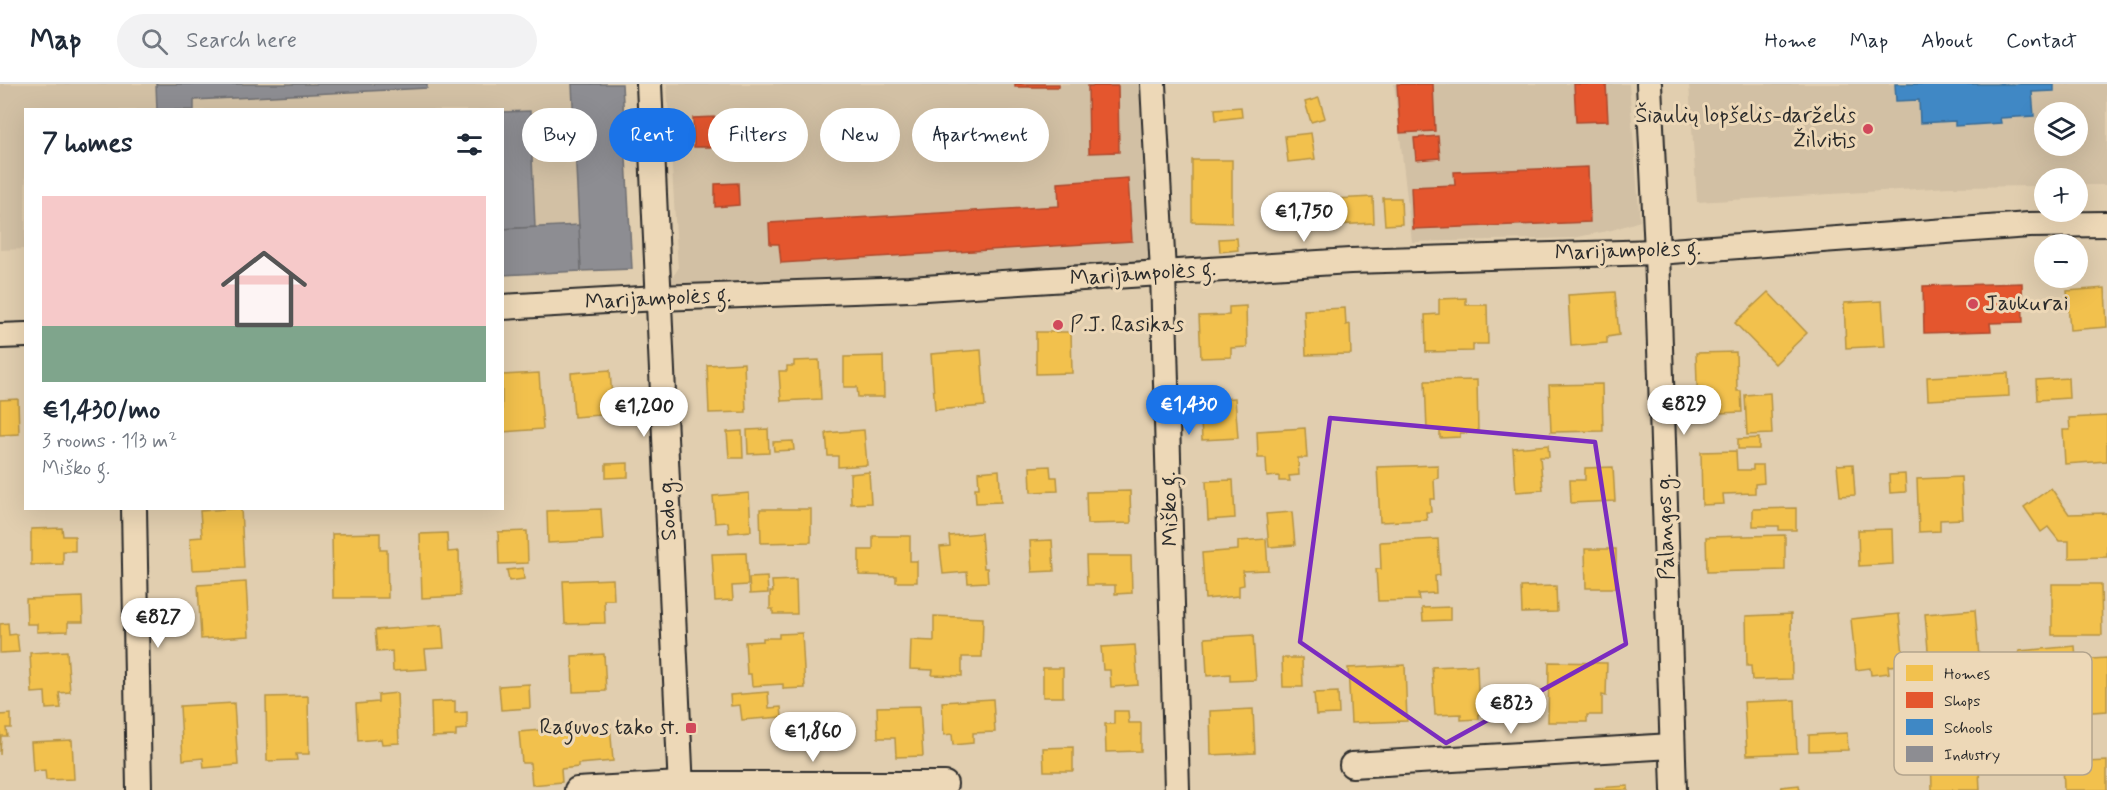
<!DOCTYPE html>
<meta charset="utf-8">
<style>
body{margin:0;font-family:Mynerve,sans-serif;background:#f2f2f3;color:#1f2937;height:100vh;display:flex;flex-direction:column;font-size:22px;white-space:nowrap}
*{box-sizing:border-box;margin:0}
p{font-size:20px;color:#747a83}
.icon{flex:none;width:33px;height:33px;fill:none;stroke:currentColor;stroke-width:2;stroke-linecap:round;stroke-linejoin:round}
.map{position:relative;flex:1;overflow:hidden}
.panel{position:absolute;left:24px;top:24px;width:480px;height:402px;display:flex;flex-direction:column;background:#fff;border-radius:0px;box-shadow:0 6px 24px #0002}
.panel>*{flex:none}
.guide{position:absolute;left:522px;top:24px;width:570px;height:54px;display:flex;gap:12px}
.controls{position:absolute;left:2034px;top:18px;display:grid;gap:12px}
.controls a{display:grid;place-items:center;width:54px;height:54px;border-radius:50%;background:#fff;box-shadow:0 6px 24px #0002;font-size:30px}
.price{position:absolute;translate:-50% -51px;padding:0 14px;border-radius:21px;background:#fff;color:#222;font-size:20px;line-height:39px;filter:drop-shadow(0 2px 3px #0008)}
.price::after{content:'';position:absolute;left:50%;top:36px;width:18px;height:14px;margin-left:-9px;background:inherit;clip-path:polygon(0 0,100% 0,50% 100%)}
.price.current{background:#1a73e8;color:#fff}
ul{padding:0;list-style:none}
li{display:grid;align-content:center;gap:12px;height:318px;padding:0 18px}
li+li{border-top:2px solid #e0e1e3}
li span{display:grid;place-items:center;height:186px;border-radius:0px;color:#555}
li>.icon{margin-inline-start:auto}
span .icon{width:108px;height:108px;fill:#fffc;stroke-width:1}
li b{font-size:26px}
h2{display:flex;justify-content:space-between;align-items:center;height:72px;padding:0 18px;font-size:26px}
.chip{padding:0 21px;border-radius:27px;background:#fff;box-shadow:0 6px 24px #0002;font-size:21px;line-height:54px}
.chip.current{background:#1a73e8;color:#fff}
header{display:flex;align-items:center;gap:36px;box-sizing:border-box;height:84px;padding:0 30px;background:#fff;border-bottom:2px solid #e0e1e3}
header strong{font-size:28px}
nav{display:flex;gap:33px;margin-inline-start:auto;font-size:21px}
.search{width:420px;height:54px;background:#f2f2f3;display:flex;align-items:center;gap:15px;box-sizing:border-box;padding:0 21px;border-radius:33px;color:#747a83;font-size:22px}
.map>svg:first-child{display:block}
</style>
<header>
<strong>Map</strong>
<div class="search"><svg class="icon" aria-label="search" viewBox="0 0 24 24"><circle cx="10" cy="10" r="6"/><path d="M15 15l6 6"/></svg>Search here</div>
<nav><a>Home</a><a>Map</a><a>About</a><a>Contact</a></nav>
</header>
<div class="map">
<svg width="2107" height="706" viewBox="0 0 2107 706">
<rect width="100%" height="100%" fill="#e1ceaf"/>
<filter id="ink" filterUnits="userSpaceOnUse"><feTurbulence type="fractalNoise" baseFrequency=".0167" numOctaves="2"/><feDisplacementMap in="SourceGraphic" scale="12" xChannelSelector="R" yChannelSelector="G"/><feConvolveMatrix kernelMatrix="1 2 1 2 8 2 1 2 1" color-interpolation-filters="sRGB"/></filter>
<g filter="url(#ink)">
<g fill="#d2c0a4" fill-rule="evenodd">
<polygon points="0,0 622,0 632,185 503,191 502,26 26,26 25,165 0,166"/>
<polygon points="667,0 1153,0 1163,188 658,214 678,185"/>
<polygon points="1394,0 1629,0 1640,137 1612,146 1573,154 1412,158"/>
<path d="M1689 0H2107V101H2078V94H2044V102L1950 103 1697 118ZM2044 28H2078V62H2044Z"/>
</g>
<g fill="#f2c14e" stroke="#b69444" stroke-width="1.5">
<polygon points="1319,14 1325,34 1311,38 1305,18"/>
<polygon points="1241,23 1242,33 1216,36 1215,25"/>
<polygon points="1311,49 1315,75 1288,78 1285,52"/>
<polygon points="1192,76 1232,76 1232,139 1192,138"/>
<polygon points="1373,113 1374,139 1315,142 1314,116"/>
<polygon points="1383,114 1401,114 1402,140 1385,141"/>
<polygon points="1237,154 1238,166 1220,168 1219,155"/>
<polygon points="2105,204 2107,243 2070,246 2067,207"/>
<polygon points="1615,208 1619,251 1607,253 1607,259 1571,262 1568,211"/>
<polygon points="1768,208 1807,249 1775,280 1735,239"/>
<polygon points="1466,214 1466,221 1487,221 1488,260 1473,260 1473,267 1426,268 1425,231 1439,230 1439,215"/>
<polygon points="1882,217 1885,262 1846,264 1844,219"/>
<polygon points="1246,222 1247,263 1231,264 1231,273 1201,274 1199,232 1229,231 1229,223"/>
<polygon points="1345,224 1346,241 1350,240 1351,270 1306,271 1304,226"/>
<polygon points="1036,248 1071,248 1072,289 1036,290"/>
<polygon points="981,266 985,322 935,326 931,270"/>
<polygon points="1736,268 1737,307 1741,307 1742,328 1698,330 1696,269"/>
<polygon points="883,272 884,313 858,313 857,303 844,303 844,273"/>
<polygon points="819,276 821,315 781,317 779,287 787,287 787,282 794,282 794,277"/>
<polygon points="744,279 746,328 709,329 707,281"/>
<polygon points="610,286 613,330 574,333 571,289"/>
<polygon points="539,289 543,345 502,348 502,291"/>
<polygon points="2008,289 2009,312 1928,316 1927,293"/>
<polygon points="2068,294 2069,314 2037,316 2036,296"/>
<polygon points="1477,296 1478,349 1460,349 1460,353 1440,354 1440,345 1427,346 1425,297"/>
<polygon points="1602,300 1603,347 1551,348 1549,301"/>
<polygon points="1770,309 1772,350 1747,351 1745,311"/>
<polygon points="1235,314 1238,354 1202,356 1200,316"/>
<polygon points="18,315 19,350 0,351 0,316"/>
<polygon points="2107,332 2107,377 2065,380 2063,346 2070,346 2069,334"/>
<polygon points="1305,344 1307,374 1298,374 1299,391 1289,392 1290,397 1279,397 1279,392 1267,393 1266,374 1258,374 1257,347"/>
<polygon points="768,345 769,369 748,370 747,346"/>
<polygon points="864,346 867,381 838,383 838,372 828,372 826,349"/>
<polygon points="742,347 743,374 729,374 727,348"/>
<polygon points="1759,354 1759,365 1738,365 1738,355"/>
<polygon points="793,357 794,366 774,367 773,358"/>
<polygon points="1548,361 1549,373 1540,373 1543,406 1516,408 1513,364"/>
<polygon points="1736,367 1737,386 1753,386 1753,381 1763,381 1764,399 1755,400 1755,409 1723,410 1724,420 1702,421 1701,368"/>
<polygon points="628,379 628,393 606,394 606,380"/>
<polygon points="1853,380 1855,411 1840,412 1837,381"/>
<polygon points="1438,381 1438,394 1434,395 1435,415 1430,415 1431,428 1426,428 1427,436 1380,438 1377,383"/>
<polygon points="1050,382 1051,393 1057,393 1058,407 1031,408 1030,383"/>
<polygon points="1613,383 1615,417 1571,419 1570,396 1585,396 1585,384"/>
<polygon points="999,386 1001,418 976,419 975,404 979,404 978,388"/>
<polygon points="869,388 871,419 851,420 850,390"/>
<polygon points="1905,390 1906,408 1890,409 1889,391"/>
<polygon points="1961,393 1963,435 1940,436 1940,447 1919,448 1917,395"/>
<polygon points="1233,396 1235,434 1208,436 1206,397"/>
<polygon points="2051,404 2069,430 2107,429 2107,473 2069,474 2069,457 2059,457 2048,443 2041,448 2024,423"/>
<polygon points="1130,407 1131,439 1087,440 1086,408"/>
<polygon points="749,409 751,447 729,449 728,438 715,439 713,412"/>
<polygon points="241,424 244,484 192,486 190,454 202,453 200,427"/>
<polygon points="1796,424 1796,446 1779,446 1779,442 1753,442 1753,425"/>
<polygon points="601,425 603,456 548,459 547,427"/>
<polygon points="760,425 811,425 811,458 761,459"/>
<polygon points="1292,428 1295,461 1269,463 1266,430"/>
<polygon points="62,444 63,452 75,452 75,467 63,467 63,480 31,481 31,445"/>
<polygon points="1892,445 1893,480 1859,482 1858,446"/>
<polygon points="527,447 528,479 499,480 498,448"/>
<polygon points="380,449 380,466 387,466 388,514 333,514 332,450"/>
<polygon points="447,449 448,468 459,467 460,512 422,514 420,450"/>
<polygon points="981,449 984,484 987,484 988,498 968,499 967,488 943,490 940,463 950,462 949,452"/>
<polygon points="1785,451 1785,486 1707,488 1706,453"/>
<polygon points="873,452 910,452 910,477 917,477 917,498 896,498 896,492 859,491 859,466 873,466"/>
<polygon points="1266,455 1268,486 1243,487 1244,501 1239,502 1239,512 1205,515 1202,469 1238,466 1238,457"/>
<polygon points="1438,455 1440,491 1435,492 1436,509 1418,510 1419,516 1378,517 1376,485 1381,485 1380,458"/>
<polygon points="1052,456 1054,487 1032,488 1030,457"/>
<polygon points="1585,465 1616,465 1616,504 1586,504"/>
<polygon points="746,469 748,501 732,502 733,516 715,517 712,470"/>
<polygon points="1086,472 1131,472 1132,509 1115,510 1115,501 1087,501"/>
<polygon points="523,484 524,495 509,497 507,486"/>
<polygon points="767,493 768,509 750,510 749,494"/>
<polygon points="613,495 614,516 604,516 605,539 565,540 563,497"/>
<polygon points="796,496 797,530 773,530 773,525 770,525 770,508 773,508 772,497"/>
<polygon points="246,498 249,552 201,555 198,501"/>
<polygon points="2052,500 2101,500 2102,551 2052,551"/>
<polygon points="1556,502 1557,528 1522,529 1521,503"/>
<polygon points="82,513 83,538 68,538 68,547 37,548 37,540 27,540 26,515"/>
<polygon points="1450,523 1450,536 1423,537 1422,524"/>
<polygon points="1975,526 1979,573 1929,578 1925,530"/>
<polygon points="1791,530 1792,595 1752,596 1751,582 1747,582 1746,532"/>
<polygon points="1899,530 1904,581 1888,582 1889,589 1871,591 1870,584 1856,586 1851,535"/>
<polygon points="934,532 983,534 982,573 962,573 962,592 932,591 933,586 910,585 911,556 934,557"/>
<polygon points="8,539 9,551 17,550 19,568 0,569 0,540"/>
<polygon points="442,541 444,564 425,565 427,585 393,587 392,567 377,568 375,546"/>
<polygon points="802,549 805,604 783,605 783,600 752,602 751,590 747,590 745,558 763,557 763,554 779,554 779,550"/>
<polygon points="1253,551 1256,596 1230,597 1230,590 1207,592 1205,554"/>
<polygon points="1135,561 1138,601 1111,603 1110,586 1103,586 1101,563"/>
<polygon points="2075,562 2076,576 2107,574 2107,627 2078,629 2077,615 2044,617 2042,588 2020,589 2019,567"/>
<polygon points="67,567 70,608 59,609 61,624 46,625 45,608 32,609 30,569"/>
<polygon points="604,570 606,607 573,608 572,572"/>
<polygon points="1282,574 1302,574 1303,603 1283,603"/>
<polygon points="1549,578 1607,579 1606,612 1602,611 1602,631 1587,631 1587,638 1548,638"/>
<polygon points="1405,581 1407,637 1351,639 1348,584"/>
<polygon points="1477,581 1479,635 1461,636 1461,630 1435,631 1432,583"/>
<rect x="1043" y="584" width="20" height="29"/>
<polygon points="529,600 530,624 501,626 499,602"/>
<polygon points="768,608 769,624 781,623 782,633 742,636 740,621 731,622 730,611"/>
<polygon points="1338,608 1339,630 1316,631 1314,609"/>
<polygon points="397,609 399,659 382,660 381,655 358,657 356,620 378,618 378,611"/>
<polygon points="308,612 309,670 296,670 297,676 267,677 266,613"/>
<polygon points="993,615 995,648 973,649 973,659 953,661 952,650 944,651 942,618"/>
<polygon points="1795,616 1797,669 1747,671 1744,618"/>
<polygon points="455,617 455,629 467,628 467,645 456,646 456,652 432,653 431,618"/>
<polygon points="234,619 238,681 204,684 203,674 183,676 180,622"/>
<polygon points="920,622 923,672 896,673 895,654 878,654 877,623"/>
<polygon points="1253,625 1255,669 1211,671 1210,627"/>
<polygon points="1114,627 1128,627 1129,639 1141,639 1141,667 1106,668 1105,640 1114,640"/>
<polygon points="11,630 11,644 6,644 7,652 1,652 0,671 0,631"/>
<polygon points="610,640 613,677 578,680 578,683 561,685 562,698 532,701 530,679 522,679 519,648"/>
<polygon points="1847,649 1848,666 1809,667 1809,651"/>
<polygon points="72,656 74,695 46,696 45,686 33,687 31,658"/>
<polygon points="1073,663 1073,687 1044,687 1043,664"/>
<polygon points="1978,664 1980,706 1932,706 1931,666"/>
<polygon points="2107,677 2107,706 2064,706 2063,679"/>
<polygon points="1799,701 1800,706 1782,706 1781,703"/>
<polygon points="1628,702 1628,706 1595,706 1595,704"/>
</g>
<g fill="#e4572e" stroke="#ac4a2d" stroke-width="1.5">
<rect x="1015" y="0" width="44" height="3"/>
<polygon points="1397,0 1433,0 1435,47 1400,49"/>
<polygon points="1574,0 1606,0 1608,37 1576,38"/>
<polygon points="1088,2 1118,2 1119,68 1089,69"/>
<polygon points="716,33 717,63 694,63 693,34"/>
<polygon points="1438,52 1440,74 1416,76 1414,54"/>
<polygon points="728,61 764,61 764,72 729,73"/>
<polygon points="1588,83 1590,138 1413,145 1411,103 1455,101 1454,88"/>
<polygon points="1128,94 1132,157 781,179 779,160 770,160 769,139 1059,122 1058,99"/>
<polygon points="738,99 739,121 715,123 715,100"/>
<polygon points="2022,199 2023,238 1990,239 1991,247 1924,249 1923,202"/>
</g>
<polygon fill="#3f88c5" stroke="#396c97" stroke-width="1.5" points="1895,0 2054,0 2054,7 2032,8 2034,32 2000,34 2001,39 1955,42 1955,37 1920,39 1919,16 1896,17"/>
<g fill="#8d8d92" stroke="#707073" stroke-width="1.5">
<polygon points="156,0 427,0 427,4 194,16 194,26 157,26"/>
<polygon points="572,0 622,0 632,185 581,187"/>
<polygon points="530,27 535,143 502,145 502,28"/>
<polygon points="579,141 581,187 502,191 502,145"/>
</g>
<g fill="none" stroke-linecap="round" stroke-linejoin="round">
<defs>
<g id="minor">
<polyline points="649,0 681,706"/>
<polyline points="1153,0 1163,188 1177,706"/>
<polyline points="1649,0 1657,168 1674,706"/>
<polyline points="502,223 658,214 909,205 1350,177 1657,168 2029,141 2107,140"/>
<polyline points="0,252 26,251"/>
<polyline points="134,424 139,706"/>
<polyline points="1352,681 1672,662"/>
<polyline points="577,706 680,700 945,700"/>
</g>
</defs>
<use href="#minor" stroke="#2b2b2b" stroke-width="28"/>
<use href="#minor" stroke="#edd8b7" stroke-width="24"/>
</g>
</g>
<path fill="none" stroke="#7b2cbf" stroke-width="4.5" stroke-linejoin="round" d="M1330 334 1595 358 1626 560 1446 659 1300 558Z"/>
<g fill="#d1495b" stroke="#edd8b7" stroke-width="2">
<circle cx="1868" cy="45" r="6"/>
<circle cx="1973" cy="220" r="6"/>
<circle cx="1058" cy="241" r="6"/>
<rect x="685" y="638" width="12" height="12" rx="3"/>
</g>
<g text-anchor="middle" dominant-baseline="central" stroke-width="6" stroke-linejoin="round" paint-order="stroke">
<g font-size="22" fill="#2b2b2b" stroke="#edd8b7" text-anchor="end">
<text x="1856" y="32">Šiaulių lopšelis-darželis<tspan x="1856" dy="25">Žilvitis</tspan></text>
<text x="1985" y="220" text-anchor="start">Jaukurai</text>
<text x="1070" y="241" text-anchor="start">P.J. Rasikas</text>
<text x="679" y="644">Raguvos tako st.</text>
</g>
<g font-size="22" fill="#2b2b2b" stroke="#edd8b7">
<text transform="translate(1628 167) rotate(-2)">Marijampolės g.</text>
<text transform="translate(1143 190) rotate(-4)">Marijampolės g.</text>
<text transform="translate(658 215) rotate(-3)">Marijampolės g.</text>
<text transform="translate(668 425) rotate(-93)">Sodo g.</text>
<text transform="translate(1170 425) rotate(-92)">Miško g.</text>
<text transform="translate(1666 443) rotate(-92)">Palangos g.</text>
</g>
</g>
<rect x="1894" y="568" width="198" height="123" rx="9" fill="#edd8b7" stroke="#b3a48d" stroke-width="1.5"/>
<rect x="1906" y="581" width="27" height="16" fill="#f2c14e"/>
<rect x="1906" y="608" width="27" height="16" fill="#e4572e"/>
<rect x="1906" y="635" width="27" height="16" fill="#3f88c5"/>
<rect x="1906" y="662" width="27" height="16" fill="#8d8d92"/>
<g font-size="16" fill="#2b2b2b">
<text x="1944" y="595">Homes</text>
<text x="1944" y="622">Shops</text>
<text x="1944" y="649">Schools</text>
<text x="1944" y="676">Industry</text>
</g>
</svg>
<div class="controls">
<a><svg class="icon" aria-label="layers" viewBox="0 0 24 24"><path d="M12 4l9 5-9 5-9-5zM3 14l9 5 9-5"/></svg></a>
<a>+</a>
<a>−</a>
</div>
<b class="price" style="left:1304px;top:159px">€1,750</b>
<b class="price current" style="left:1189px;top:352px">€1,430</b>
<b class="price" style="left:1684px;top:352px">€829</b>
<b class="price" style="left:644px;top:354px">€1,200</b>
<b class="price" style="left:158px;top:565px">€827</b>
<b class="price" style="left:1511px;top:651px">€823</b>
<b class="price" style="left:813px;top:679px">€1,860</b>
<div class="guide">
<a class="chip">Buy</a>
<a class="chip current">Rent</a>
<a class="chip">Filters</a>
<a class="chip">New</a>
<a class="chip">Apartment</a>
</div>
<section class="panel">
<h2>7 homes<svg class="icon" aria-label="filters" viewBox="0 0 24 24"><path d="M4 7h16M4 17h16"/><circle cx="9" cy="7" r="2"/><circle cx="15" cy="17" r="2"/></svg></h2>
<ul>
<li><span style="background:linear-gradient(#f6c9c9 70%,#7fa58c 0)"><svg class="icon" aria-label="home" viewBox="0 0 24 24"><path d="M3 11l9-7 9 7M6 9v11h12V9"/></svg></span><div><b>€1,430/mo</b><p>3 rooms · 113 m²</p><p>Miško g.</p></div></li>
</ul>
</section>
</div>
